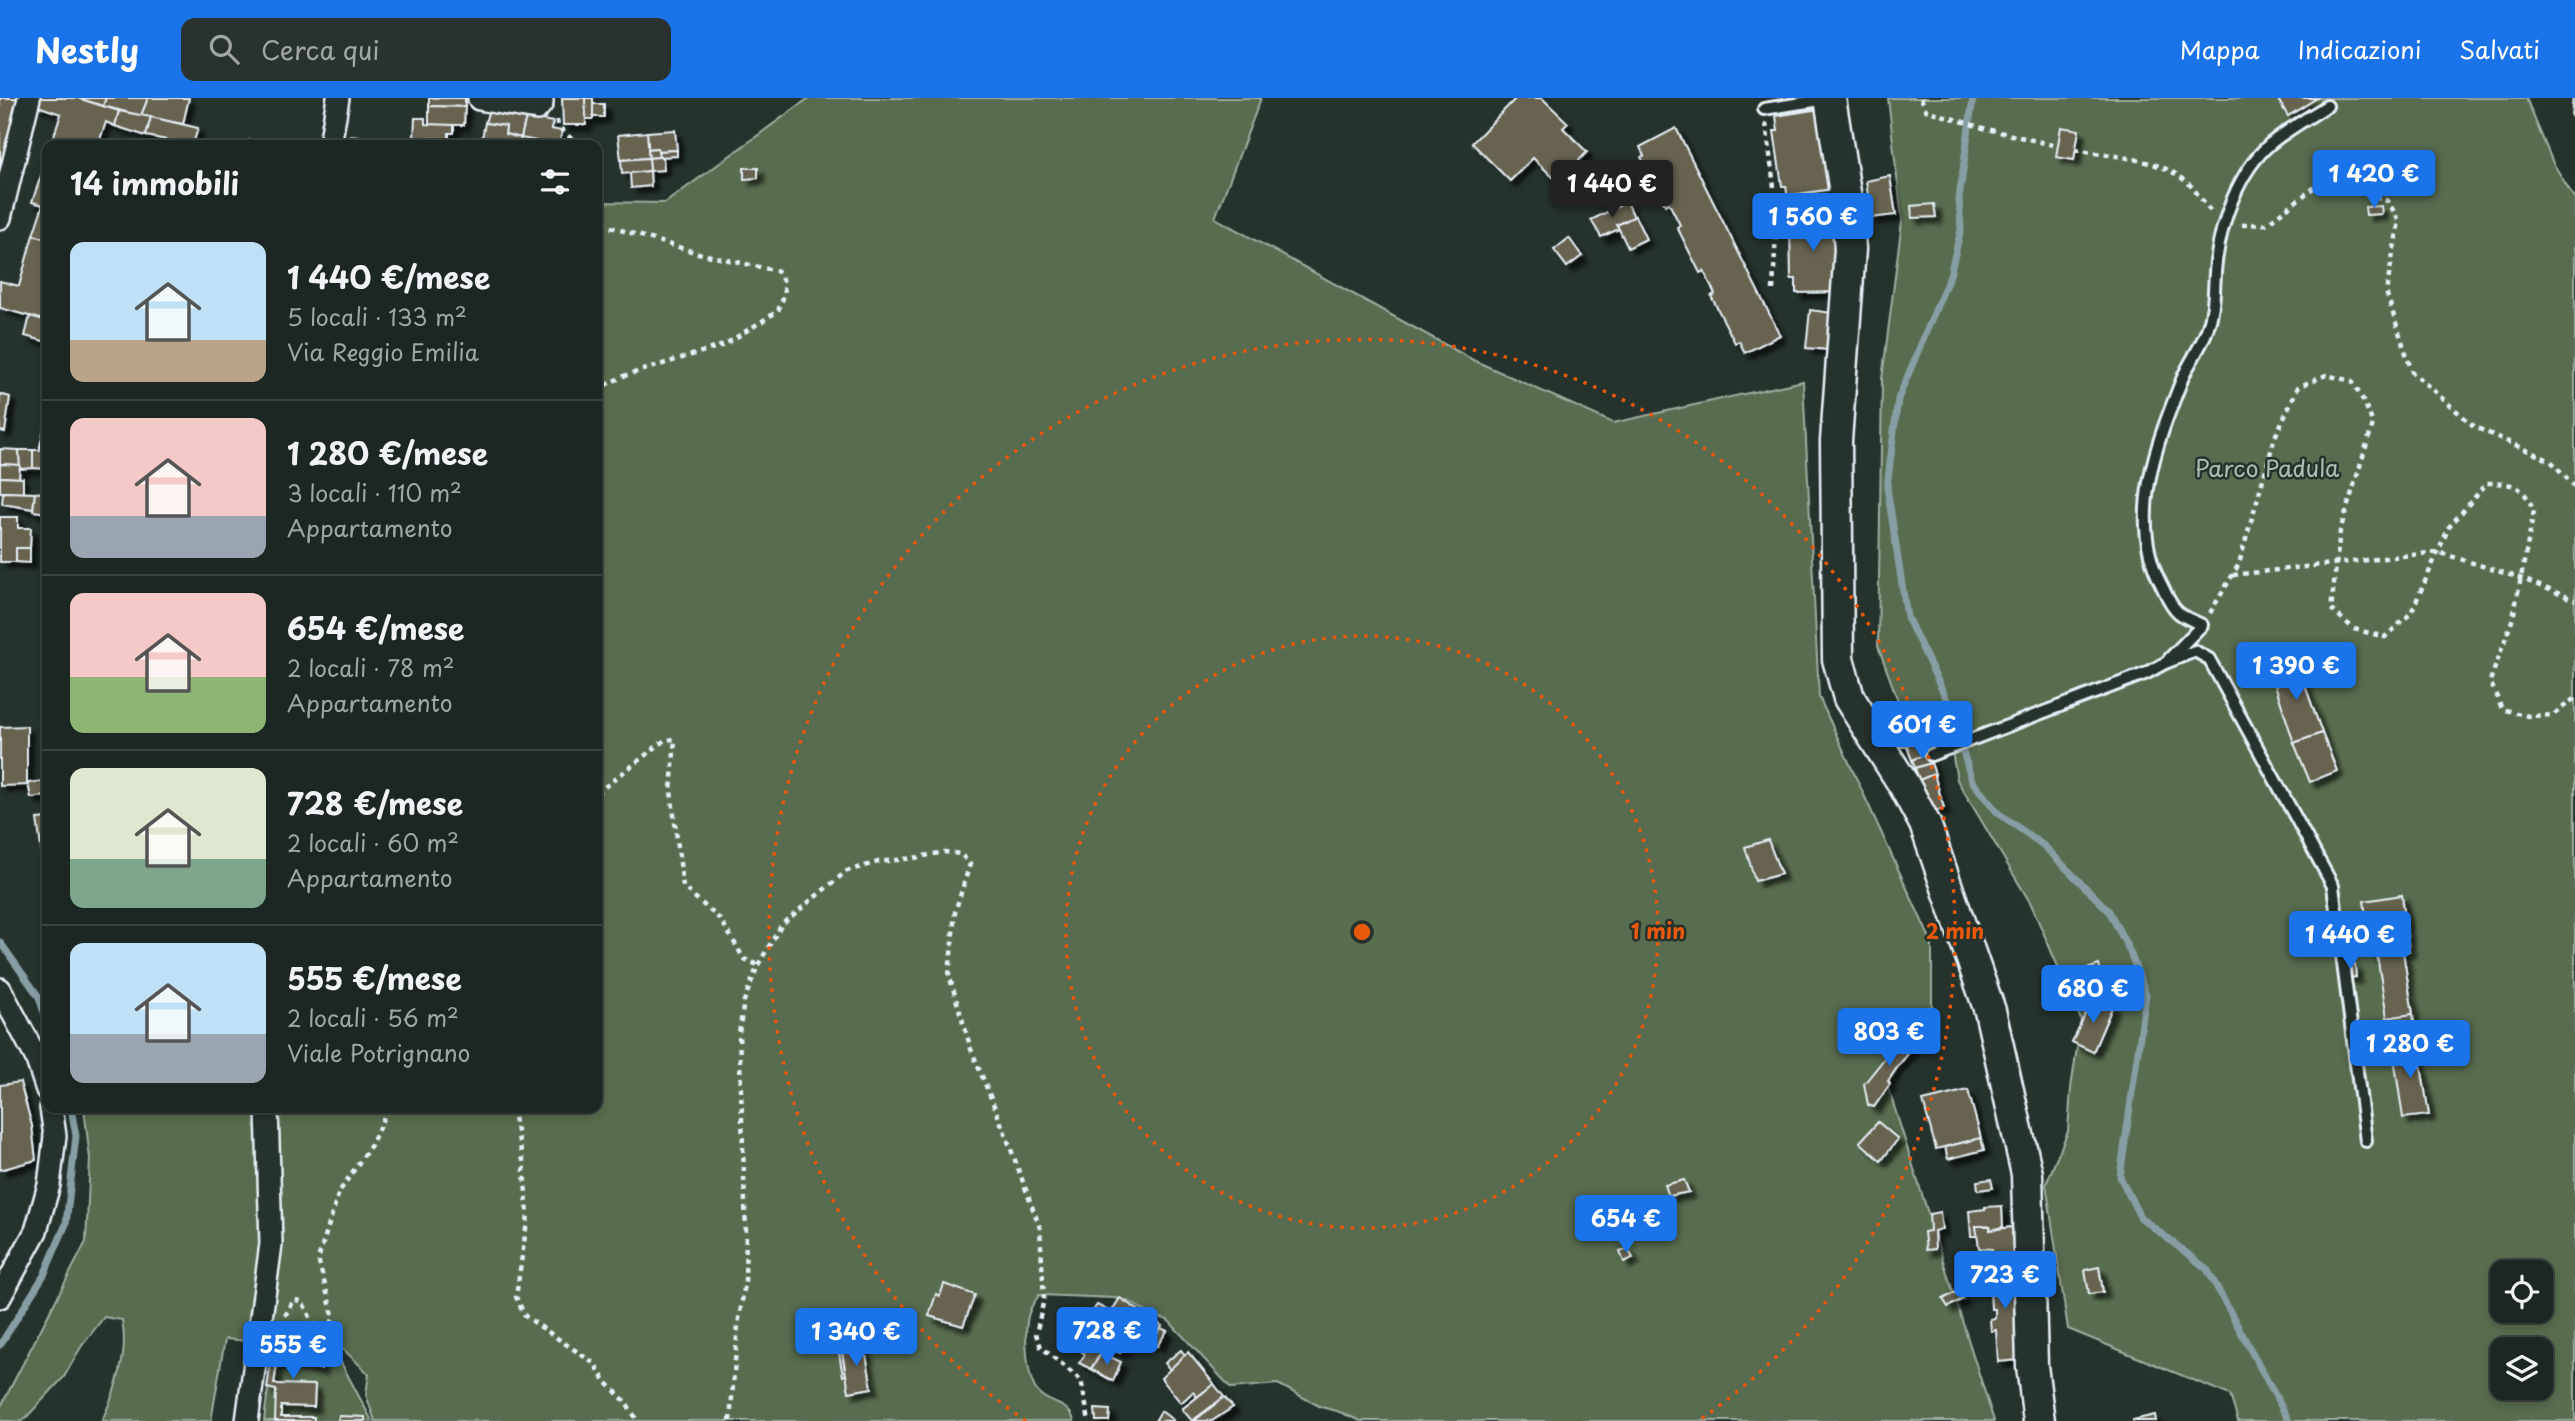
<!DOCTYPE html>
<html lang="it">
<meta charset="utf-8">
<style>
body{margin:0;font-family:"Playpen Sans",sans-serif;background:#29322f;color:#f1f3f6;height:100vh;display:flex;flex-direction:column;font-size:26px;white-space:nowrap}
*{box-sizing:border-box;margin:0}
p{font-size:23px;color:#a0a5a5}
.icon{flex:none;width:38px;height:38px;fill:none;stroke:currentColor;stroke-width:2;stroke-linecap:round;stroke-linejoin:round}
.map{position:relative;flex:1;overflow:hidden}
.side{position:absolute;left:42px;top:42px;width:560px;height:973px;display:flex;flex-direction:column;background:#1c2622;border-radius:14px;box-shadow:0 4px 10px #0003,0 0 0 2px #3a4340}
.side>*{flex:none}
.fabs{position:absolute;left:2490px;top:1162px;display:grid;gap:14px}
.fabs a{display:grid;place-items:center;width:63px;height:63px;border-radius:14px;background:#1c2622;box-shadow:0 4px 10px #0003,0 0 0 2px #3a4340;font-size:35px}
.price{position:absolute;translate:-50% -60px;padding:0 16px;border-radius:7px;background:#1a73e8;color:#fff;font-size:23px;line-height:46px;filter:drop-shadow(0 2px 4px #0008)}
.price::after{content:'';position:absolute;left:50%;top:42px;width:21px;height:16px;margin-left:-10px;background:inherit;clip-path:polygon(0 0,100% 0,50% 100%)}
.price.on{background:#222;color:#fff}
ul{padding:0;list-style:none}
li{display:flex;align-items:center;gap:21px;height:175px;padding:0 28px}
li+li{border-top:2px solid #3a4340}
li span{display:grid;place-items:center;flex:none;width:196px;height:140px;border-radius:14px;color:#555}
li>.icon{margin-inline-start:auto}
span .icon{width:84px;height:84px;fill:#fffc;stroke-width:1}
li b{font-size:30px}
h2{display:flex;justify-content:space-between;align-items:center;height:84px;padding:0 28px;font-size:30px}
header{display:flex;align-items:center;gap:42px;box-sizing:border-box;height:98px;padding:0 35px;background:#1a73e8;color:#fff}
header strong{font-size:33px}
nav{display:flex;gap:38px;margin-inline-start:auto;font-size:24px}
.search{width:490px;height:63px;background:#29322f;display:flex;align-items:center;gap:18px;box-sizing:border-box;padding:0 24px;border-radius:14px;color:#a0a5a5;font-size:26px}
.map>svg:first-child{display:block}
</style>
<header>
<strong>Nestly</strong>
<div class="search"><svg class="icon" aria-label="search" viewBox="0 0 24 24"><circle cx="10" cy="10" r="6"/><path d="M15 15l6 6"/></svg>Cerca qui</div>
<nav><a>Mappa</a><a>Indicazioni</a><a>Salvati</a></nav>
</header>
<div class="map">
<svg width="2575" height="1323" viewBox="0 0 2575 1323">
<defs>
<filter id="shadow"><feDropShadow dx="6" dy="6" stdDeviation="2" flood-color="#0009"/></filter>
</defs>
<rect width="100%" height="100%" fill="#26332d"/>
<filter id="ink" filterUnits="userSpaceOnUse"><feTurbulence type="fractalNoise" baseFrequency=".0143" numOctaves="2"/><feDisplacementMap in="SourceGraphic" scale="14" xChannelSelector="R" yChannelSelector="G"/><feConvolveMatrix kernelMatrix="1 2 1 2 8 2 1 2 1" color-interpolation-filters="sRGB"/></filter>
<g filter="url(#ink)">
<g fill="#586c4f" stroke="#a0aea4" stroke-width="2" fill-rule="evenodd">
<path d="M809 0H1261L1215 120 1473 262 1613 325 1803 283 1819 599 1932 845V922L1887 986 1994 1323H1361L1337 1313 1321 1309 1278 1286 1231 1290 1168 1222 1152 1217 1128 1203 1114 1200 1039 1197C1036 1202 1032 1207 1030 1212 1023 1228 1026 1279 1037 1293 1047 1307 1069 1303 1074 1323H375L366 1297 369 1276 343 1251 225 1241 211 1323H102C116 1291 129 1257 122 1222L104 1219 81 1249 64 1279 23 1323H0V1310L86 1144 90 1061 84 1010H597V104L665 105Z"/>
<path d="M1888 0H2526L2553 65 2575 101V1323H2238L2230 1297 2068 1231 2046 1086 2068 1033 2071 990 2081 922 2031 806 1957 682 1947 625 1918 634 1905 622 1878 548 1882 281 1902 123ZM2502 1174H2541V1213H2502ZM2502 1251H2541V1290H2502Z"/>
<polygon points="351,37 427,47 349,47"/>
<polygon points="273,1249 337,1257 372,1323 264,1323"/>
</g>
<g fill="none" stroke-linecap="round" stroke-linejoin="round">
<g stroke="#889ea5" stroke-width="7">
<polyline points="1973,0 1959,101 1961,131 1950,177 1898,301 1887,389 1907,519 1947,602 1972,683 1998,715 2044,748 2109,813 2130,854 2146,897 2120,1079 2140,1119 2207,1171 2289,1323"/>
<polyline points="0,844 39,899 47,925"/>
<polyline points="0,1247 44,1177 66,1126 76,1038 71,1010"/>
</g>
</g>
<g fill="#686451" stroke="#e8f1f8" stroke-width="2" filter="url(#shadow)">
<polygon points="0,0 21,0 0,69"/>
<polygon points="37,0 78,0 119,13 115,28 106,24 98,47 51,47 61,16 35,7"/>
<polygon points="78,0 106,0 103,8"/>
<polygon points="106,0 148,0 141,18 103,8"/>
<polygon points="148,0 189,0 183,26 141,18"/>
<polygon points="429,0 465,0 465,9 429,8"/>
<polygon points="562,0 585,0 586,27 563,27"/>
<polygon points="585,0 593,0 593,21 586,21"/>
<polygon points="1516,0 1542,0 1568,25 1563,30 1587,54 1558,84 1533,60 1510,83 1472,45"/>
<polygon points="2277,0 2317,0 2288,18"/>
<polygon points="2573,0 2575,0 2575,18 2571,18"/>
<rect x="593" y="6" width="11" height="13"/>
<polygon points="429,8 465,9 464,27 429,27"/>
<polygon points="490,8 526,19 521,40 505,36 506,28 485,25"/>
<polygon points="1819,11 1831,95 1788,101 1786,88 1782,88 1774,33 1778,33 1776,18"/>
<polygon points="119,13 151,19 146,38 115,28"/>
<polygon points="151,19 198,30 193,47 166,45 167,42 146,38"/>
<polygon points="526,19 553,24 551,31 562,33 559,47 536,46 536,43 521,40"/>
<polygon points="415,20 425,20 425,26 454,27 454,35 449,35 449,41 414,40"/>
<polygon points="485,25 506,28 505,36 521,40 519,47 505,47 482,40"/>
<polygon points="2061,29 2079,32 2074,62 2056,59"/>
<polygon points="1676,30 1780,237 1745,255 1739,243 1735,245 1711,198 1715,196 1704,173 1700,175 1677,129 1680,127 1669,105 1665,107 1641,59 1644,58 1640,49"/>
<polygon points="675,32 677,52 658,53 658,50 648,51 647,34"/>
<polygon points="647,34 649,60 621,62 618,37"/>
<polygon points="479,40 482,40 505,47 477,47"/>
<polygon points="249,42 262,45 261,47 247,47"/>
<polygon points="658,50 659,59 649,60 648,51"/>
<polygon points="677,52 677,58 659,59 658,53"/>
<polygon points="659,59 663,59 664,72 650,73 649,60"/>
<polygon points="47,60 47,108 32,104"/>
<polygon points="649,60 650,73 622,76 621,62"/>
<polygon points="744,70 758,70 758,80 744,81"/>
<polygon points="650,73 651,88 631,90 630,75"/>
<polygon points="1890,78 1896,117 1871,120 1866,83"/>
<polygon points="1627,104 1634,119 1617,127 1619,131 1601,139 1591,122"/>
<polygon points="1934,106 1936,119 1912,120 1911,108"/>
<polygon points="43,107 47,108 47,141 33,137"/>
<polygon points="2381,108 2382,116 2366,117 2365,109"/>
<polygon points="1833,114 1835,194 1796,195 1796,181 1791,181 1790,129 1795,129 1794,115"/>
<polygon points="1635,118 1646,141 1628,150 1617,127"/>
<polygon points="33,137 47,141 47,223 0,210 0,183 19,188"/>
<polygon points="1569,140 1582,158 1567,169 1554,152"/>
<polygon points="1810,212 1833,215 1829,252 1806,250"/>
<polygon points="30,218 47,223 47,244 25,238"/>
<polygon points="0,296 10,299 5,334 0,333"/>
<polygon points="47,317 47,349 40,348"/>
<polygon points="40,348 47,349 47,371 33,370 33,352 40,352"/>
<polygon points="0,351 19,352 20,367 0,366"/>
<polygon points="19,352 33,352 33,370 20,371"/>
<polygon points="0,366 20,367 19,380 0,379"/>
<polygon points="0,379 23,380 23,395 0,394"/>
<polygon points="3,394 35,395 33,411 2,406"/>
<polygon points="47,394 47,415 33,413 35,395"/>
<polygon points="0,419 18,419 18,430 31,430 30,450 16,450 16,464 0,464"/>
<polygon points="16,450 30,450 30,465 16,464"/>
<polygon points="2296,562 2322,635 2294,645 2270,571"/>
<polygon points="27,628 27,687 0,688 0,629"/>
<polygon points="1944,629 1948,644 1927,653 1918,639"/>
<circle cx="1904" cy="641" r="8"/>
<polygon points="2322,635 2337,673 2310,684 2294,645"/>
<polygon points="1912,639 1918,639 1928,655 1912,662 1907,649"/>
<polygon points="1928,655 1931,665 1915,670 1912,662"/>
<polygon points="1931,665 1935,676 1919,682 1915,670"/>
<polygon points="1934,676 1944,710 1936,713 1919,682"/>
<polygon points="44,683 46,698 31,700 28,685"/>
<polygon points="47,720 47,757 42,757 37,721"/>
<polygon points="1768,742 1781,776 1755,783 1745,749"/>
<polygon points="42,757 47,757 47,793"/>
<polygon points="2402,797 2409,853 2371,858 2368,835 2385,832 2383,823 2367,825 2364,803"/>
<polygon points="2403,854 2413,916 2387,920 2377,857"/>
<polygon points="2099,867 2103,881 2091,885 2087,871"/>
<polygon points="2344,867 2355,867 2356,879 2345,880"/>
<polygon points="2093,900 2113,907 2093,954 2072,944"/>
<polygon points="2413,916 2417,943 2392,946 2387,920"/>
<polygon points="1908,931 1921,940 1898,968 1888,983 1890,986 1874,1009 1868,1007 1864,986"/>
<polygon points="2417,943 2429,1017 2403,1020 2392,946"/>
<polygon points="20,984 32,1028 36,1062 0,1072 0,987"/>
<polygon points="1968,992 1981,1040 1936,1051 1923,1003"/>
<polygon points="1878,1024 1898,1041 1881,1063 1860,1044"/>
<polygon points="1981,1040 1984,1052 1948,1061 1945,1049"/>
<polygon points="1991,1081 1993,1090 1978,1092 1977,1083"/>
<polygon points="1684,1082 1689,1094 1669,1098 1665,1087"/>
<polygon points="2002,1108 2003,1129 1990,1132 1990,1128 1976,1128 1978,1138 1971,1138 1969,1113 1985,1111 1985,1109"/>
<polygon points="1940,1114 1942,1131 1934,1133 1935,1151 1926,1152 1924,1134 1930,1133 1929,1116"/>
<polygon points="1976,1128 1990,1128 1990,1132 2012,1129 2014,1163 1993,1163 1992,1151 1979,1150"/>
<polygon points="1628,1151 1633,1160 1624,1164 1620,1154"/>
<polygon points="1993,1163 2014,1163 2019,1262 1998,1264 1996,1232 1991,1233 1990,1221 1995,1220 1995,1211 1991,1211 1990,1193 1994,1193"/>
<polygon points="2099,1169 2103,1194 2089,1196 2085,1172"/>
<polygon points="944,1186 975,1197 963,1228 929,1218 936,1196 940,1198"/>
<polygon points="1958,1193 1963,1201 1948,1209 1943,1201"/>
<polygon points="1120,1200 1162,1228 1151,1244 1111,1214"/>
<polygon points="1097,1207 1111,1214 1135,1234 1130,1242 1120,1235 1114,1244 1085,1224"/>
<polygon points="1161,1230 1167,1233 1157,1248 1151,1244"/>
<polygon points="1120,1235 1130,1242 1120,1255 1111,1250"/>
<polygon points="851,1236 859,1236 861,1246 841,1248 846,1277 843,1278 837,1244 852,1242"/>
<polygon points="1093,1237 1107,1244 1091,1271 1079,1265 1085,1256 1082,1254"/>
<polygon points="864,1246 872,1290 849,1294 841,1248"/>
<polygon points="273,1249 322,1255 321,1271 277,1266 274,1286 315,1287 314,1309 281,1308 281,1319 314,1319 314,1323 275,1323 276,1292 267,1290"/>
<polygon points="1181,1252 1185,1257 1170,1272 1165,1265"/>
<polygon points="1188,1254 1214,1286 1197,1299 1193,1294 1181,1305 1161,1280"/>
<polygon points="1102,1255 1121,1264 1113,1283 1091,1271"/>
<polygon points="1214,1286 1224,1299 1192,1323 1182,1311"/>
<polygon points="1224,1299 1233,1309 1212,1323 1194,1323"/>
<polygon points="1095,1311 1110,1312 1109,1323 1096,1323"/>
<polygon points="1161,1313 1173,1322 1172,1323 1155,1323"/>
<polygon points="2155,1317 2156,1323 2133,1323 2133,1322"/>
<polygon points="339,1318 365,1319 365,1323 338,1323"/>
</g>
<g fill="none" stroke-linecap="round" stroke-linejoin="round">
<defs>
<g id="lane">
<polyline points="1764,11 1827,1"/>
<path d="M2169 561 2202 527C2194 523 2185 520 2179 515 2171 509 2166 496 2162 488 2126 421 2157 344 2183 279 2190 263 2201 249 2207 232 2216 209 2213 188 2216 164 2221 124 2238 74 2270 46 2288 31 2308 20 2327 8"/>
<polyline points="1931,657 2147,575 2165,565 2195,553 2209,561 2333,788 2366,1043"/>
</g>
<g id="street">
<polyline points="479,1 537,11 542,5 542,0"/>
<polyline points="330,47 338,0"/>
<polyline points="1777,111 1846,101"/>
<polyline points="0,120 29,0"/>
<polyline points="0,891 36,959 47,992"/>
<polyline points="0,1199 36,1133 49,1087 55,1038 51,1010"/>
<polyline points="247,1323 271,1146 267,1010"/>
</g>
<polyline id="secondary" points="1830,0 1846,101 1850,151 1836,343 1838,561 1849,600 1904,687 1925,726 1990,913 2027,1076 2032,1268 2039,1323"/>
</defs>
<use href="#lane" stroke="#e8f1f8" stroke-width="16"/>
<use href="#street" stroke="#e8f1f8" stroke-width="26"/>
<use href="#secondary" stroke="#e8f1f8" stroke-width="35"/>
<g stroke="#e8f1f8" stroke-width="4.5" stroke-dasharray="5 5" stroke-linecap="butt">
<polyline points="1921,0 1926,12 1983,30 2057,48"/>
<polyline points="557,22 558,28 578,47"/>
<polyline points="1766,25 1774,89"/>
<path d="M2075 52C2113 59 2163 59 2191 88 2198 96 2205 106 2212 115"/>
<polyline points="597,105 604,127 698,155 777,173 783,183 785,195 778,213 724,247 624,278 597,291"/>
<polyline points="2242,127 2266,126 2323,83 2388,103 2399,123 2386,194 2412,274 2475,329 2551,363 2575,389"/>
<polyline points="1773,192 1776,133"/>
<polyline points="2233,477 2438,454 2520,480 2575,502"/>
<path d="M2210 515 2239 466 2275 339 2298 289 2326 277 2352 283 2365 306 2373 326 2340 433 2331 511 2354 531 2385 539 2411 515 2449 429 2487 385C2514 385 2523 387 2534 413L2513 520 2490 583 2502 611 2528 618 2553 617 2575 600"/>
<polyline points="597,695 665,642 675,641 671,693 683,789 721,822 744,861 758,867"/>
<polyline points="512,1010 523,1062 528,1117 516,1199 525,1218 595,1266 605,1283 624,1302 638,1323"/>
<polyline points="285,1218 294,1202 302,1203 315,1229 323,1236 331,1230 333,1217 318,1161 339,1094 371,1047 388,1010"/>
<polyline points="730,1323 738,1227 745,1185 746,1134 739,935 744,903 758,867 782,826 847,773 878,764 914,760 944,754 961,756 970,766 955,814 949,877 971,951 1005,1035 1040,1130 1044,1201 1036,1236 1041,1249 1081,1282 1089,1323"/>
</g>
<use href="#lane" stroke="#26332d" stroke-width="10"/>
<use href="#street" stroke="#26332d" stroke-width="21"/>
<use href="#secondary" stroke="#26332d" stroke-width="30"/>
</g>
</g>
<g fill="none" stroke="#e8590c" stroke-width="3.5" stroke-dasharray="3.5 7">
<circle cx="1362" cy="834" r="296"/>
<path d="M1026 1323A593 593 0 1 1 1698 1323"/>
</g>
<g text-anchor="middle" dominant-baseline="central" stroke-width="5" stroke-linejoin="round" paint-order="stroke">
<g font-size="23" fill="#aebcb4" stroke="#26332d">
<text x="2267" y="369">Parco Padula</text>
</g>
</g>
<circle cx="1362" cy="834" r="10" fill="#e8590c" stroke="#26332d" stroke-width="3.5"/>
<g font-size="21" text-anchor="middle" font-weight="bold" fill="#e8590c" stroke="#26332d" stroke-width="5" stroke-linejoin="round" paint-order="stroke">
<text x="1658" y="841">1 min</text>
<text x="1955" y="841">2 min</text>
</g>
</svg>
<div class="fabs">
<a><svg class="icon" aria-label="locate" viewBox="0 0 24 24"><circle cx="12" cy="12" r="6"/><path d="M12 2v4M12 18v4M2 12h4M18 12h4"/></svg></a>
<a><svg class="icon" aria-label="layers" viewBox="0 0 24 24"><path d="M12 4l9 5-9 5-9-5zM3 14l9 5 9-5"/></svg></a>
</div>
<b class="price" style="left:2374px;top:112px">1 420 €</b>
<b class="price on" style="left:1612px;top:122px">1 440 €</b>
<b class="price" style="left:1813px;top:155px">1 560 €</b>
<b class="price" style="left:2296px;top:604px">1 390 €</b>
<b class="price" style="left:1922px;top:663px">601 €</b>
<b class="price" style="left:2350px;top:873px">1 440 €</b>
<b class="price" style="left:2093px;top:927px">680 €</b>
<b class="price" style="left:1889px;top:970px">803 €</b>
<b class="price" style="left:2410px;top:982px">1 280 €</b>
<b class="price" style="left:1626px;top:1157px">654 €</b>
<b class="price" style="left:2005px;top:1213px">723 €</b>
<b class="price" style="left:1107px;top:1269px">728 €</b>
<b class="price" style="left:856px;top:1270px">1 340 €</b>
<b class="price" style="left:293px;top:1283px">555 €</b>
<section class="side">
<h2>14 immobili<svg class="icon" aria-label="filters" viewBox="0 0 24 24"><path d="M4 7h16M4 17h16"/><circle cx="9" cy="7" r="2"/><circle cx="15" cy="17" r="2"/></svg></h2>
<ul>
<li><span style="background:linear-gradient(#bfe0f5 70%,#b9a48a 0)"><svg class="icon" aria-label="home" viewBox="0 0 24 24"><path d="M3 11l9-7 9 7M6 9v11h12V9"/></svg></span><div><b>1 440 €/mese</b><p>5 locali · 133 m²</p><p>Via Reggio Emilia</p></div></li>
<li><span style="background:linear-gradient(#f6c9c9 70%,#9aa5b1 0)"><svg class="icon" aria-label="home" viewBox="0 0 24 24"><path d="M3 11l9-7 9 7M6 9v11h12V9"/></svg></span><div><b>1 280 €/mese</b><p>3 locali · 110 m²</p><p>Appartamento</p></div></li>
<li><span style="background:linear-gradient(#f6c9c9 60%,#8fb573 0)"><svg class="icon" aria-label="home" viewBox="0 0 24 24"><path d="M3 11l9-7 9 7M6 9v11h12V9"/></svg></span><div><b>654 €/mese</b><p>2 locali · 78 m²</p><p>Appartamento</p></div></li>
<li><span style="background:linear-gradient(#dfe7d0 65%,#7fa58c 0)"><svg class="icon" aria-label="home" viewBox="0 0 24 24"><path d="M3 11l9-7 9 7M6 9v11h12V9"/></svg></span><div><b>728 €/mese</b><p>2 locali · 60 m²</p><p>Appartamento</p></div></li>
<li><span style="background:linear-gradient(#bfe0f5 65%,#9aa5b1 0)"><svg class="icon" aria-label="home" viewBox="0 0 24 24"><path d="M3 11l9-7 9 7M6 9v11h12V9"/></svg></span><div><b>555 €/mese</b><p>2 locali · 56 m²</p><p>Viale Potrignano</p></div></li>
</ul>
</section>
</div>
